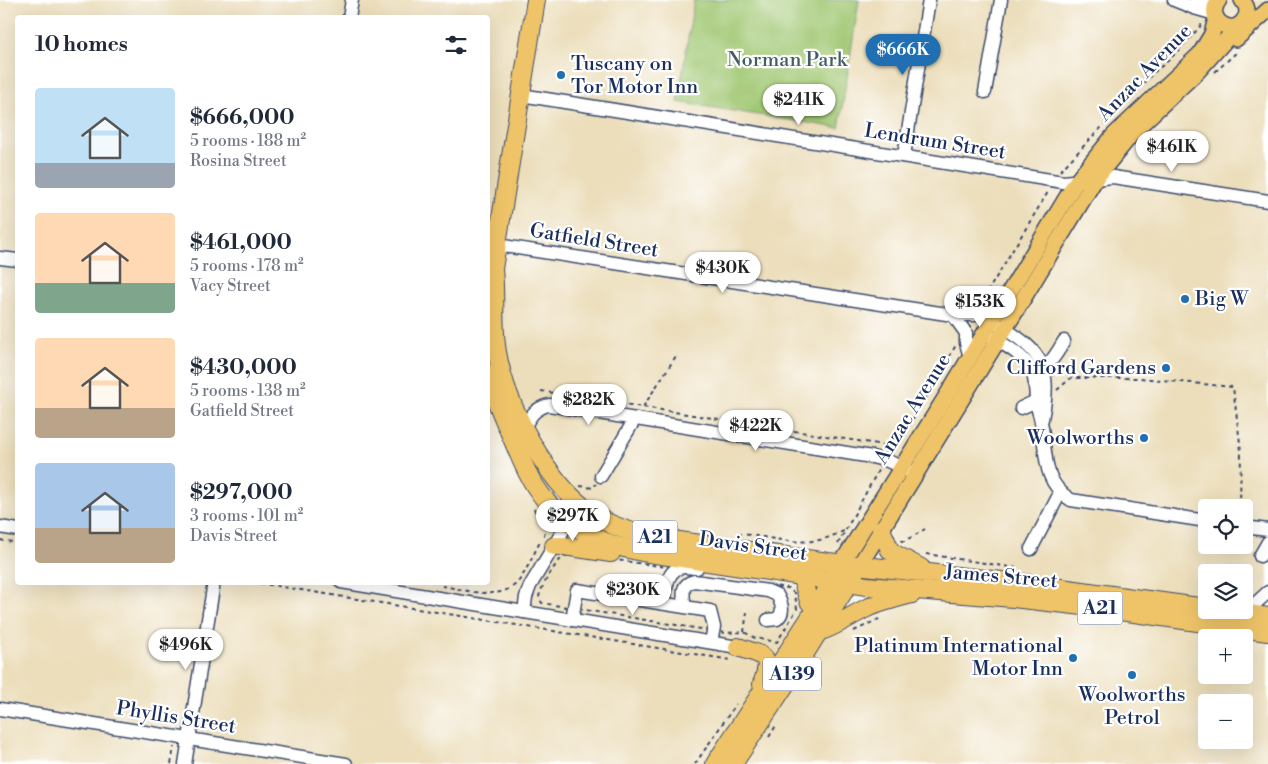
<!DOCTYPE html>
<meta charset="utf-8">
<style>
body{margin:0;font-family:"Libre Bodoni",serif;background:#f6f6f7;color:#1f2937;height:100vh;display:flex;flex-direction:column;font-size:19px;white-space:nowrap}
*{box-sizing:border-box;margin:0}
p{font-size:16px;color:#747a83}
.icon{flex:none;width:28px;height:28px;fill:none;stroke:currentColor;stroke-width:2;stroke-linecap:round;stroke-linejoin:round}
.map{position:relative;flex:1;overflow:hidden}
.sheet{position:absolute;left:15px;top:15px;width:475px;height:570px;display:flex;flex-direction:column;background:#fff;border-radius:5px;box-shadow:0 5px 20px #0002}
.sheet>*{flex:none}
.tools{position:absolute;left:1198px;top:499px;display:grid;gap:10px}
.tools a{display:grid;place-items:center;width:55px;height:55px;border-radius:5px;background:#fff;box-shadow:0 5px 20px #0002;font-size:25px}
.price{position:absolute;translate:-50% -42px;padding:0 11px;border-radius:18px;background:#fff;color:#222;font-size:16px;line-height:32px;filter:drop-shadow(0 1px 2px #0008)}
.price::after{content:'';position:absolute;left:50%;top:30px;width:15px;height:11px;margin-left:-8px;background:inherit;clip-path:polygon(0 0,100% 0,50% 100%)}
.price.current{background:#1f6fb2;color:#fff}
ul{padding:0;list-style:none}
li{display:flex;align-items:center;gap:15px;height:125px;padding:0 20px}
li span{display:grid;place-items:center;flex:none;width:140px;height:100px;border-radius:5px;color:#555}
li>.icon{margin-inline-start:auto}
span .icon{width:60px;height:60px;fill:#fffc;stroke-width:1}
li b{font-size:21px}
h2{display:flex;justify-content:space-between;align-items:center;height:60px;padding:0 20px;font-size:21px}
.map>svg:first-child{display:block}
</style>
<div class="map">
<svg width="1268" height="764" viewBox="0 0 1268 764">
<rect width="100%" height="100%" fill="#fff"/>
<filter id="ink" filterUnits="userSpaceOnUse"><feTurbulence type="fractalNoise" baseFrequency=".02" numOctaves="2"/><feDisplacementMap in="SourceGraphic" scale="10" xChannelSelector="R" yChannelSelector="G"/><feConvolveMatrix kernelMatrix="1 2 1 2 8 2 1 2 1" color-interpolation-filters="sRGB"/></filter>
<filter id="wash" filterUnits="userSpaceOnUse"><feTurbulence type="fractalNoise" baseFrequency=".0096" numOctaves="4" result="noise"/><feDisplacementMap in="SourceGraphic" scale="20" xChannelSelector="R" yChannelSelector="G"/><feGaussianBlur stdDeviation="1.12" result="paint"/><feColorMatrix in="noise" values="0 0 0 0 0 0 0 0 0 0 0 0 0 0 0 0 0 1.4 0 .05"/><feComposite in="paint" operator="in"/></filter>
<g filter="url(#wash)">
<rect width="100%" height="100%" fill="#ecdebb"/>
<polygon fill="#a1c873" stroke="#5e7c68" points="694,0 859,0 839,128 678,102"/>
</g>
<g filter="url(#ink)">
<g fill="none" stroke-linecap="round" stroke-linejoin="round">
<defs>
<g id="minor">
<polyline points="1174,0 1194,8 1215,14"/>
<polyline points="1196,0 1218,2"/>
<polyline points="349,18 352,0"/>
<polyline points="985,92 1001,0"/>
<polyline points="521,95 1063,182 1113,177 1268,201"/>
<polyline points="904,156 929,0"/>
<polyline points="497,245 953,315 975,315 1000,306"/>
<polyline points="0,258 18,260"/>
<polyline points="953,315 966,333 966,343 970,357"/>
<path d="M998 325C1043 351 1052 368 1042 419"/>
<path d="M990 336C1005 345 1022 354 1031 369 1036 378 1035 390 1036 399 1036 407 1040 414 1041 422 1047 451 1041 482 1071 500L1206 521"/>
<path d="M1037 370C1051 365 1057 353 1064 341"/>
<polyline points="1021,408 1036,401 1042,400"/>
<path d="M524 428C530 416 535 408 549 405L872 457 888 461 909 471"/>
<polyline points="601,476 635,419"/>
<polyline points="0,527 18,530"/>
<polyline points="1244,527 1268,530"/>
<polyline points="1031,549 1060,493"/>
<polyline points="1260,556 1268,542"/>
<polyline points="341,582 738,647"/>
<path d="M684 602C683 591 682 584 694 581L768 591 777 595C782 604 785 612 777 619L768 620"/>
<path d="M664 603C666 590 666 567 685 567 689 567 693 568 697 568"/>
<polyline points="524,612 526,597 530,586 579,504"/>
<polyline points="1241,613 1256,603 1268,592"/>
<polyline points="572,620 577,590 710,611 714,627 711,642"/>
<polyline points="0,709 346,764"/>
<polyline points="185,764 214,582"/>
</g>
<g id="major">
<path d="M1219 0C1203 20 1235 39 1245 18 1249 12 1247 6 1242 0"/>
<polyline points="1236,39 1268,10"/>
<polyline points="841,564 947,395 1076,182 1114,135 1200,54 1212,34 1216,18"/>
<polyline points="859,566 1014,314 1096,178 1136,129 1197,72 1240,24"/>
</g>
<g id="highway">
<path d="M493 269C496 297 492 324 497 352 506 405 546 482 591 513 611 527 634 533 658 538L828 562 1039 585 1206 608"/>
<polyline points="490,279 493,269 536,0"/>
<path d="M488 374C493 396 503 417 512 438 519 454 525 471 535 486 560 525 598 544 642 552L867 586 1013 598 1092 607 1268 632"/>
<polyline points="881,529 890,550 893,553 921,568"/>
<polyline points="554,546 564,546 611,553"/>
<polyline points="801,576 809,601 815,610"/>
<polyline points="1221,610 1268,617"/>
<path d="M818 632C837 626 850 616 867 608 881 602 897 598 912 594"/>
<path d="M738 647C764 656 773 654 762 684"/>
<polyline points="715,764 815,610 836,572"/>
<polyline points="733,764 787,682 854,575"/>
</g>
</defs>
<use href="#minor" stroke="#3a496c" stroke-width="15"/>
<use href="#major" stroke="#3a496c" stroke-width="18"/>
<use href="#highway" stroke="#3a496c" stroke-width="20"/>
<g stroke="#3a496c" stroke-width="2" stroke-dasharray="4 4" stroke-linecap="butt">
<polyline points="1215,72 1237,52"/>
<polyline points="1060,171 1153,73 1169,60 1199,28 1201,25 1200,21"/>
<polyline points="983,299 1048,192"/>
<polyline points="1057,390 1071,378 1140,378 1233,387 1241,451 1240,508"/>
<polyline points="541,391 896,447 956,345"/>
<polyline points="643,407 676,356"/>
<polyline points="580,486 593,488 596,484"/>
<polyline points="534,509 541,520 550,526"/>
<path d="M738 534C762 535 788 544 812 541 824 540 835 535 846 530"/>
<polyline points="544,536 545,527 548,522"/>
<polyline points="0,540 18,543"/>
<polyline points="901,541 905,541 925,529"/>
<polyline points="838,544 879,469"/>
<path d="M572 554 667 567 687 574 788 588 795 594 797 609 777 642 755 638 744 632 725 633 542 603 539 598C539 590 554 565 561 559 564 556 568 555 572 554Z"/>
<polyline points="926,554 1016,568"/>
<polyline points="252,582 731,660"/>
<path d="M442 586C464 589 498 602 517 583 524 576 534 553 540 542"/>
<polyline points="854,631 879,619"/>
<polyline points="744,632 747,612"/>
<polyline points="769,737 777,724"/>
<polyline points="171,764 174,747"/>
<polyline points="695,764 736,704"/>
</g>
<use href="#minor" stroke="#fff" stroke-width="12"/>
<use href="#major" stroke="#efc469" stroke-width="15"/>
<use href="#highway" stroke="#efc469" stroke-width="18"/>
</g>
</g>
<g fill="#1f6fb2" stroke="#fff" stroke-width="2">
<circle cx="561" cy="75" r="5"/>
<circle cx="1185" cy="299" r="5"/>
<circle cx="1166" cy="368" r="5"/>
<circle cx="1144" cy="438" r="5"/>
<circle cx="1073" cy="658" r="5"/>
<circle cx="1132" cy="675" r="5"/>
</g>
<g text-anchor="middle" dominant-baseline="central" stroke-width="4.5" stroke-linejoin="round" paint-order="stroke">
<g fill="#fff" stroke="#5f6d8e" stroke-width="1">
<rect x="632.5" y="520.5" width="45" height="33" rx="4"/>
<rect x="1077.5" y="591.5" width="45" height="33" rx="4"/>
<rect x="763" y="657.5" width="58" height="33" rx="4"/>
</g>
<g font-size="19" font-weight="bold" fill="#1b2f5e">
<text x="655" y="537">A21</text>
<text x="1100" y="608">A21</text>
<text x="792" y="674">A139</text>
</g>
<g font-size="20" fill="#435d64" stroke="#fff">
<text x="787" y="60">Norman Park</text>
</g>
<g font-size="20" fill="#1b2f5e" stroke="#fff" text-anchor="end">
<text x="571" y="64" text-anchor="start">Tuscany on<tspan x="571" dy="23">Tor Motor Inn</tspan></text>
<text x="1195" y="299" text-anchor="start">Big W</text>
<text x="1156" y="368">Clifford Gardens</text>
<text x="1134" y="438">Woolworths</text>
<text x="1063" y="646">Platinum International<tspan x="1063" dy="23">Motor Inn</tspan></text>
<text x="1132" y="695" text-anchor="middle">Woolworths<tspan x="1132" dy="23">Petrol</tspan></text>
</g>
<g font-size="20" fill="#1b2f5e" stroke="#fff">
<text transform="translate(1145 73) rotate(-46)">Anzac Avenue</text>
<text transform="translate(935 142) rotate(9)">Lendrum Street</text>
<text transform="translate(594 241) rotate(9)">Gatfield Street</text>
<text transform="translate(913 409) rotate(-58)">Anzac Avenue</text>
<text transform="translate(753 547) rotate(8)">Davis Street</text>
<text transform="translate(1001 577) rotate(5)">James Street</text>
<text transform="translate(176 718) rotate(9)">Phyllis Street</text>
</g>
</g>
</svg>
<div class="tools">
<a><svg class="icon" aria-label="locate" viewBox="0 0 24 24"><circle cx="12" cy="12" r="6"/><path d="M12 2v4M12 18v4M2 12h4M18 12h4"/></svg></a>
<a><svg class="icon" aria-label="layers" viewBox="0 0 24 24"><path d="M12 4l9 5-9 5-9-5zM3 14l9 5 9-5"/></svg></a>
<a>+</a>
<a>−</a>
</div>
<b class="price current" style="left:903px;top:76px">$666K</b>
<b class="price" style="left:799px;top:126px">$241K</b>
<b class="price" style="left:1172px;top:173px">$461K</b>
<b class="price" style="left:723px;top:294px">$430K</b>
<b class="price" style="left:980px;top:328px">$153K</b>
<b class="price" style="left:589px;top:426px">$282K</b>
<b class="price" style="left:756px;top:452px">$422K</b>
<b class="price" style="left:573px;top:542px">$297K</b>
<b class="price" style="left:633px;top:616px">$230K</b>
<b class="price" style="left:186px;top:671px">$496K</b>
<section class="sheet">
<h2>10 homes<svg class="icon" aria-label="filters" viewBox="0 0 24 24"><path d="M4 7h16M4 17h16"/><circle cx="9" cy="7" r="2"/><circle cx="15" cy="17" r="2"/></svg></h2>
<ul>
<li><span style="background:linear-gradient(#bfe0f5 75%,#9aa5b1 0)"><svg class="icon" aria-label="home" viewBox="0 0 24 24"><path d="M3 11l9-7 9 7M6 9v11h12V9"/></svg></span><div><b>$666,000</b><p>5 rooms · 188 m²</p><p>Rosina Street</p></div></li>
<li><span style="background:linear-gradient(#ffd9b3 70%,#7fa58c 0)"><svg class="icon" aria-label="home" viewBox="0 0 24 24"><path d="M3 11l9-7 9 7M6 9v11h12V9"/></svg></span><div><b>$461,000</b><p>5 rooms · 178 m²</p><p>Vacy Street</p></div></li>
<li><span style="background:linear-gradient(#ffd9b3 70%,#b9a48a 0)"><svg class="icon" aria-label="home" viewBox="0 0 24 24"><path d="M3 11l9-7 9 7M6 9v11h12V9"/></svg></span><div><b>$430,000</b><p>5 rooms · 138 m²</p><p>Gatfield Street</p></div></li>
<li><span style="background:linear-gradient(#a9c7e8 65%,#b9a48a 0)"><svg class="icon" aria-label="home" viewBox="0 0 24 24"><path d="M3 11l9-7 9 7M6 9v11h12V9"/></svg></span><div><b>$297,000</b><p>3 rooms · 101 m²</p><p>Davis Street</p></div></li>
</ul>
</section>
</div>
